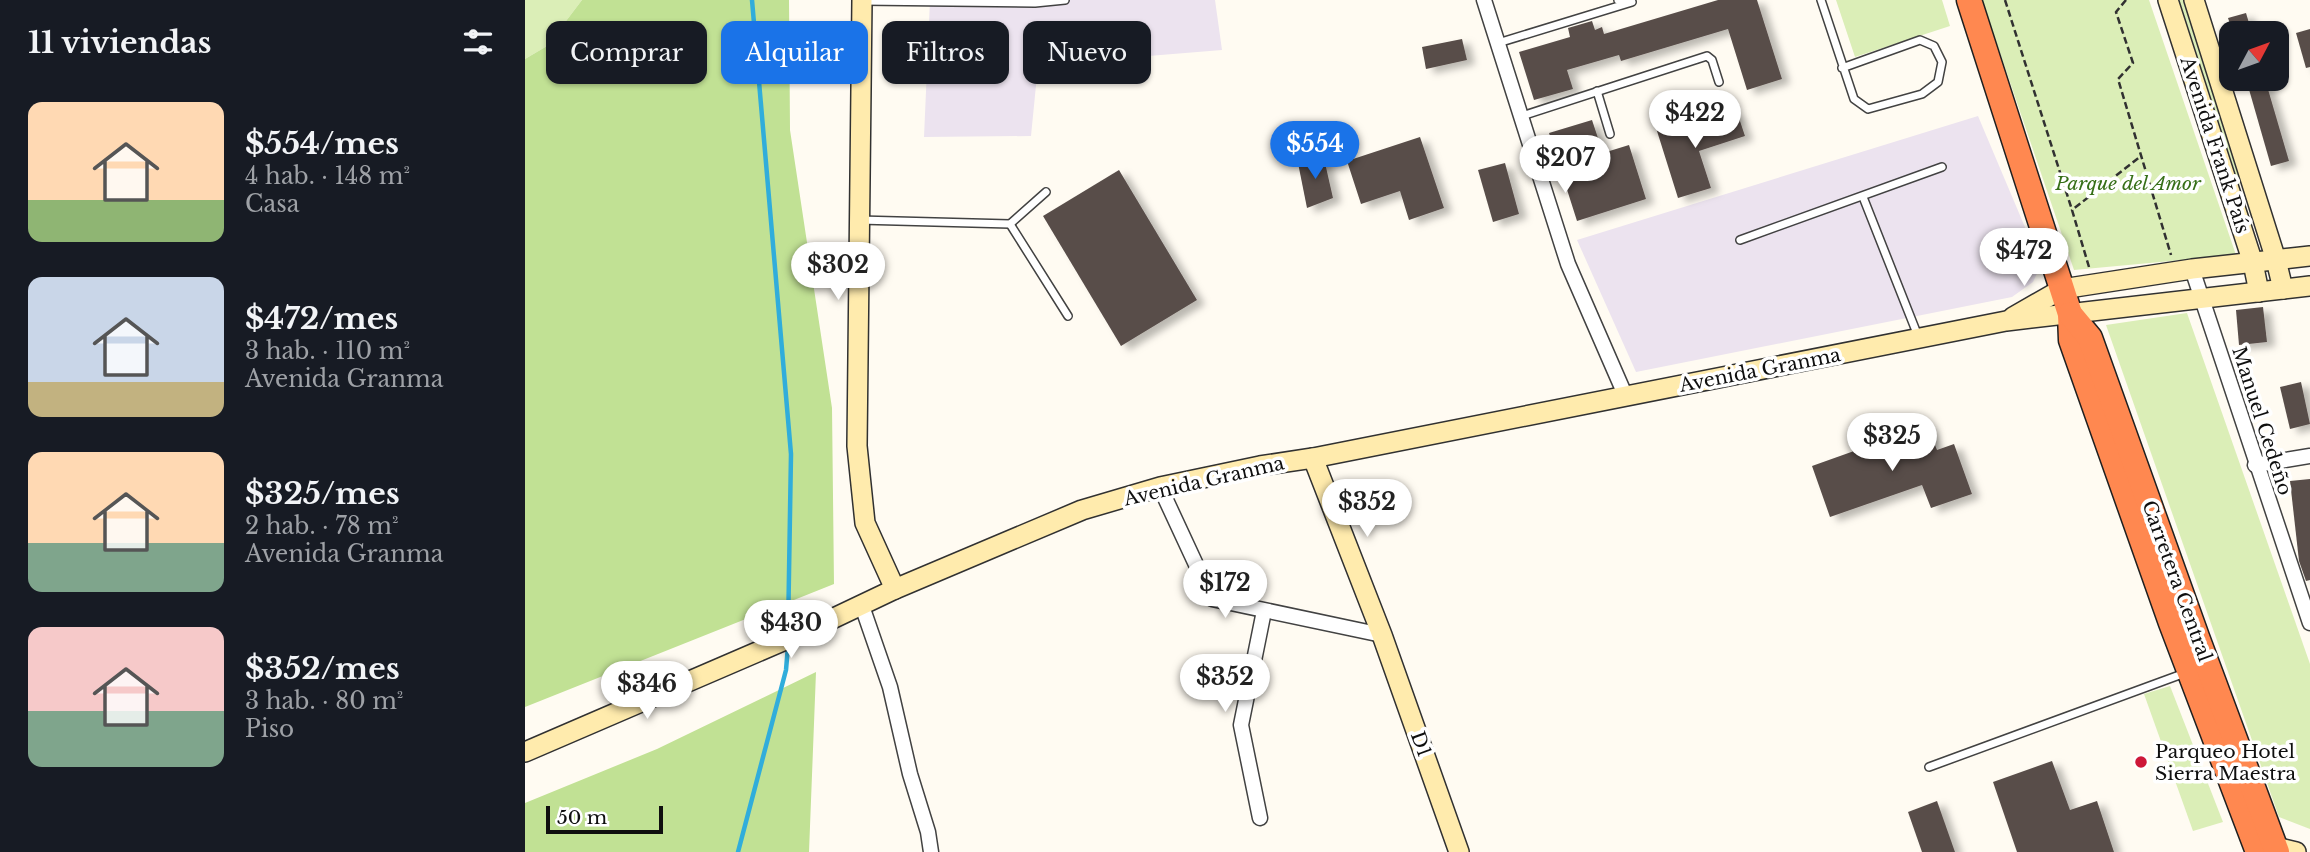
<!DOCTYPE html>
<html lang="es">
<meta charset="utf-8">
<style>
body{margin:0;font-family:"Libre Baskerville",serif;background:#20242c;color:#f1f3f6;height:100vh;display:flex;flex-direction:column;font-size:26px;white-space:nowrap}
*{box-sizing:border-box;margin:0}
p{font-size:23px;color:#9ea1a6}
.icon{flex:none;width:38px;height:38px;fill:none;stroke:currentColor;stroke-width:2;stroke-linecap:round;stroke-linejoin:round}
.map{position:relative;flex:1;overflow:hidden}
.drawer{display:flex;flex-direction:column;background:#171b24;width:525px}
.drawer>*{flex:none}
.banner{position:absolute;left:21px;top:21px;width:665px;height:63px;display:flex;gap:14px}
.needle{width:46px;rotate:49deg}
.fabs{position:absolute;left:1694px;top:21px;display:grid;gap:14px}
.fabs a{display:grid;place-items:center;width:70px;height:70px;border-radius:14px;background:#171b24;box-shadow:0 2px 5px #0004;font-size:35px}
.scale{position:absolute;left:21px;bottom:18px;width:117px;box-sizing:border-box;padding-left:7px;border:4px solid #0f0f0f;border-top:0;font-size:19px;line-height:24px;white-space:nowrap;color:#0f0f0f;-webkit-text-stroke:5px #fff;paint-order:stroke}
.price{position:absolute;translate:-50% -60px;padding:0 16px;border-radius:24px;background:#fff;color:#222;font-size:23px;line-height:46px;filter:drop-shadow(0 2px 4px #0008)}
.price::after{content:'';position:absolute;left:50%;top:42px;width:21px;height:16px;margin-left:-10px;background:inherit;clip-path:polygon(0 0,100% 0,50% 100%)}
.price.current{background:#1a73e8;color:#fff}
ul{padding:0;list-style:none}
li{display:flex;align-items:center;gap:21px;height:175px;padding:0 28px}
li span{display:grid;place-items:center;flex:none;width:196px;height:140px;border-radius:14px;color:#555}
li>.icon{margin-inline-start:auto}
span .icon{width:84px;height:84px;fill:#fffc;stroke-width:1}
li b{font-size:30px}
h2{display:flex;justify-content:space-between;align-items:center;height:84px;padding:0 28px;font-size:30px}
.chip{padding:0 24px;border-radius:14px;background:#171b24;box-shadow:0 2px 5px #0004;font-size:24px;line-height:63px}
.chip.current{background:#1a73e8;color:#fff}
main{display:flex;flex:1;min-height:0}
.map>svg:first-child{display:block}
</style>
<main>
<section class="drawer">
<h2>11 viviendas<svg class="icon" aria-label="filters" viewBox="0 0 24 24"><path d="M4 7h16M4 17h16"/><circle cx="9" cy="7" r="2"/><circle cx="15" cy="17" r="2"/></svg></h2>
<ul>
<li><span style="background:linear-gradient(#ffd9b3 70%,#8fb573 0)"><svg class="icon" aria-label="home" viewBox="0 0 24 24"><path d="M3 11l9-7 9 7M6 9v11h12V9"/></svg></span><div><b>$554/mes</b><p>4 hab. · 148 m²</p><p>Casa</p></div></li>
<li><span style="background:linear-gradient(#c9d6e8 75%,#c2b280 0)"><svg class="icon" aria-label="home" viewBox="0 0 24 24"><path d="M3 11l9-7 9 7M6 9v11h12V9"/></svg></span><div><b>$472/mes</b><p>3 hab. · 110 m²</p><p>Avenida Granma</p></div></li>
<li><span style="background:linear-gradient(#ffd9b3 65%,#7fa58c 0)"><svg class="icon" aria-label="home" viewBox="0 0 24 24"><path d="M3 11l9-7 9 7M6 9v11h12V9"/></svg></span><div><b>$325/mes</b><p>2 hab. · 78 m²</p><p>Avenida Granma</p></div></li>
<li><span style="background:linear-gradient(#f6c9c9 60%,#7fa58c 0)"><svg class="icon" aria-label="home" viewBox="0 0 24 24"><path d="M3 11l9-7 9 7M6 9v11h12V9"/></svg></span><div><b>$352/mes</b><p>3 hab. · 80 m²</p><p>Piso</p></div></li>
</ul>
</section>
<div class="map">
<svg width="1785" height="852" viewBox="0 0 1785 852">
<defs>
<filter id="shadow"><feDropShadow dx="8" dy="4.5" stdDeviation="3.5" flood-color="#0004"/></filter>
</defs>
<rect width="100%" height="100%" fill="#fffbf2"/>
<g fill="#ece3ef">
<polygon points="405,0 690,0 697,50 513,65 506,136 399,137"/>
<polygon points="1453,116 1516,265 1508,282 1487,297 1111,372 1052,240"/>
</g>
<g fill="#dbeeb7">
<polygon points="0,0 57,0 22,46 0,59"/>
<polygon points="1311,0 1417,0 1425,26 1330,57"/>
<polygon points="1457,0 1624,0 1711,255 1549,270"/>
<polygon points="1654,0 1658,0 1718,182 1714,184"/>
<polygon points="1662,313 1785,664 1785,829 1754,817 1581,325"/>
<polygon points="1645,686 1698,822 1668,831 1619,694"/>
</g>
<g fill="#c1e194">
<polygon points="57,0 264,0 265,130 307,408 309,584 0,707 0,59 22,46"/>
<polygon points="291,672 284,852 0,852 0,803 132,749"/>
</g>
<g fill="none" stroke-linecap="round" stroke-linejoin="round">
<g stroke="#30addb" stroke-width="4.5">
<polyline points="227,0 266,454 263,633"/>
<polyline points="213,852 261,670 263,646"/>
</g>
</g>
<g fill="#594e4a" filter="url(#shadow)">
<polygon points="1193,0 1232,0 1257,79 1222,90 1203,29 1096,61 1094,55 1042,70 1048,89 1009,100 994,52 1045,37 1043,28 1067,21 1070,30 1077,27 1079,34"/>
<polygon points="1721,13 1727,33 1708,33 1703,18"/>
<polygon points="1785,29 1785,67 1781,68 1771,33"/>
<polygon points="937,39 942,60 901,69 897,47"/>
<polygon points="1721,79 1740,79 1764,161 1746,166"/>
<polygon points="1212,112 1220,136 1174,151 1186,188 1153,198 1132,131 1165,121 1166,126"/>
<polygon points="1067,120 1078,153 1104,145 1121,199 1052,221 1024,133"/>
<polygon points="895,137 919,208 884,220 875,191 836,204 822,161"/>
<polygon points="798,154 808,198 782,208 773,163"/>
<polygon points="980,163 994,214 968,222 953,170"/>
<polygon points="594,170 672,300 596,346 518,216"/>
<polygon points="1738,307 1742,342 1714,345 1711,310"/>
<polygon points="1776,382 1785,424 1765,429 1755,387"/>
<polygon points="1402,425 1412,450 1429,444 1447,494 1406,508 1397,485 1305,517 1287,466"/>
<polygon points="1785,479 1785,580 1781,581 1774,561 1765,481"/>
<polygon points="1527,761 1545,810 1572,801 1589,852 1492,852 1468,782"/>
<polygon points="1412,801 1430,852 1397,852 1383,812"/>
</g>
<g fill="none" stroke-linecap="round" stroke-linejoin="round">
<defs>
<g id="lane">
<polyline points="1296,0 1329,99 1343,109 1397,94 1413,82 1417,62 1409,46 1395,40 1317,68"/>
<polyline points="337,1 510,3 540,0"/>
<polyline points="973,43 1107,2 1093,0"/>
<polyline points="1072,91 1085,134"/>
<polyline points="997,116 1182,56 1187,60 1194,82"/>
<polyline points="1338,197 1393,336"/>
<polyline points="334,220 485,224 521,192"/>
<polyline points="485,224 543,316"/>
<polyline points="1215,240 1417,167"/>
<polyline points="1404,767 1660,673"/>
</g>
<g id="street">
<polyline points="959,0 1043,264 1101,397"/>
<polyline points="1667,269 1785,623"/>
<polyline points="1730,465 1785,456"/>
<polyline points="635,487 687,599 857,635"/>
<polyline points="337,606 365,687 385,774 403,832 406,852"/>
<polyline points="735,818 716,725 739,611"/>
</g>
<g id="secondary">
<polyline points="337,0 332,446 340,523 370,589"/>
<polyline points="1643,0 1728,263 1734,292"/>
<polyline points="1669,0 1751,260 1758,289"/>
<polyline points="1488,317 1537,289 1667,269 1785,256"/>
<polyline points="788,458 857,635 934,852"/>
<polyline points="0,752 288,628 370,589 557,510 635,487 735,466 788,458 1481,321 1785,286"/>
<polyline points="1738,849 1751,847 1771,852"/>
</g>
<g id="highway">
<polyline points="1444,0 1537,289 1545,314 1546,340 1646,623 1733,852"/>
<polyline points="1545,314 1565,338 1672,637 1752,852"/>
</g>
</defs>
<use href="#lane" stroke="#424242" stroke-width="10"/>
<use href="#street" stroke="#424242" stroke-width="17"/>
<use href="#secondary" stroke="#313131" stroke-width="22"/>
<use href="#highway" stroke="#202020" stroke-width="27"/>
<g stroke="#313131" stroke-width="2.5" stroke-dasharray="7 3.5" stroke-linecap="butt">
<polyline points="1480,0 1547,210"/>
<polyline points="1601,0 1591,12 1608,63 1593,79 1646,255"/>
<polyline points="1564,267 1547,210 1616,156"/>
</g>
<use href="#lane" stroke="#fff" stroke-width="7"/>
<use href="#street" stroke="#fff" stroke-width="14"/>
<use href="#secondary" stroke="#ffebad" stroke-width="19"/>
<use href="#highway" stroke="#ff8850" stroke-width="24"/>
</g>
<circle fill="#ce1839" stroke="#fff" stroke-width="2.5" cx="1616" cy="762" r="7"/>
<g text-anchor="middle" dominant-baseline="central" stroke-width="7" stroke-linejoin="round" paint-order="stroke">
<g font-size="19" fill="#0f0f0f" stroke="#fff">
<text transform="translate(1690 145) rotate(72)">Avenida Frank País</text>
<text transform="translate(1235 370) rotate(-11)">Avenida Granma</text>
<text transform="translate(1737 421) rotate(72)">Manuel Cedeño</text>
<text transform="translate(679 481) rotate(-13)">Avenida Granma</text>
<text transform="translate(1652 581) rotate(70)">Carretera Central</text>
<text transform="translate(896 744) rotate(70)">D1</text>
</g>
<g font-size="19" font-style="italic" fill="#366f18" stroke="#fff">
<text x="1603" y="183">Parque del Amor</text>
</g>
<g font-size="19" fill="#0f0f0f" stroke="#fff" text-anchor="start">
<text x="1630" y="751">Parqueo Hotel<tspan x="1630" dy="22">Sierra Maestra</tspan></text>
</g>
</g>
</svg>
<div class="fabs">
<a><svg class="needle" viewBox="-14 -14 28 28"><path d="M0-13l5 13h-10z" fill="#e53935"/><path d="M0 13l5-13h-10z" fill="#9ea1a6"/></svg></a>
</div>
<div class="scale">50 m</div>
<b class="price" style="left:1170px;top:150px">$422</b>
<b class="price current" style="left:790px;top:181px">$554</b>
<b class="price" style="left:1040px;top:195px">$207</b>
<b class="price" style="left:1499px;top:288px">$472</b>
<b class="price" style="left:313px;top:302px">$302</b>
<b class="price" style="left:1367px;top:473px">$325</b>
<b class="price" style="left:842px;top:539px">$352</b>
<b class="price" style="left:700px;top:620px">$172</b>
<b class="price" style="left:266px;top:660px">$430</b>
<b class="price" style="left:700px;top:714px">$352</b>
<b class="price" style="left:122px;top:721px">$346</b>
<div class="banner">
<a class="chip">Comprar</a>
<a class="chip current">Alquilar</a>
<a class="chip">Filtros</a>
<a class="chip">Nuevo</a>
</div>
</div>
</main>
